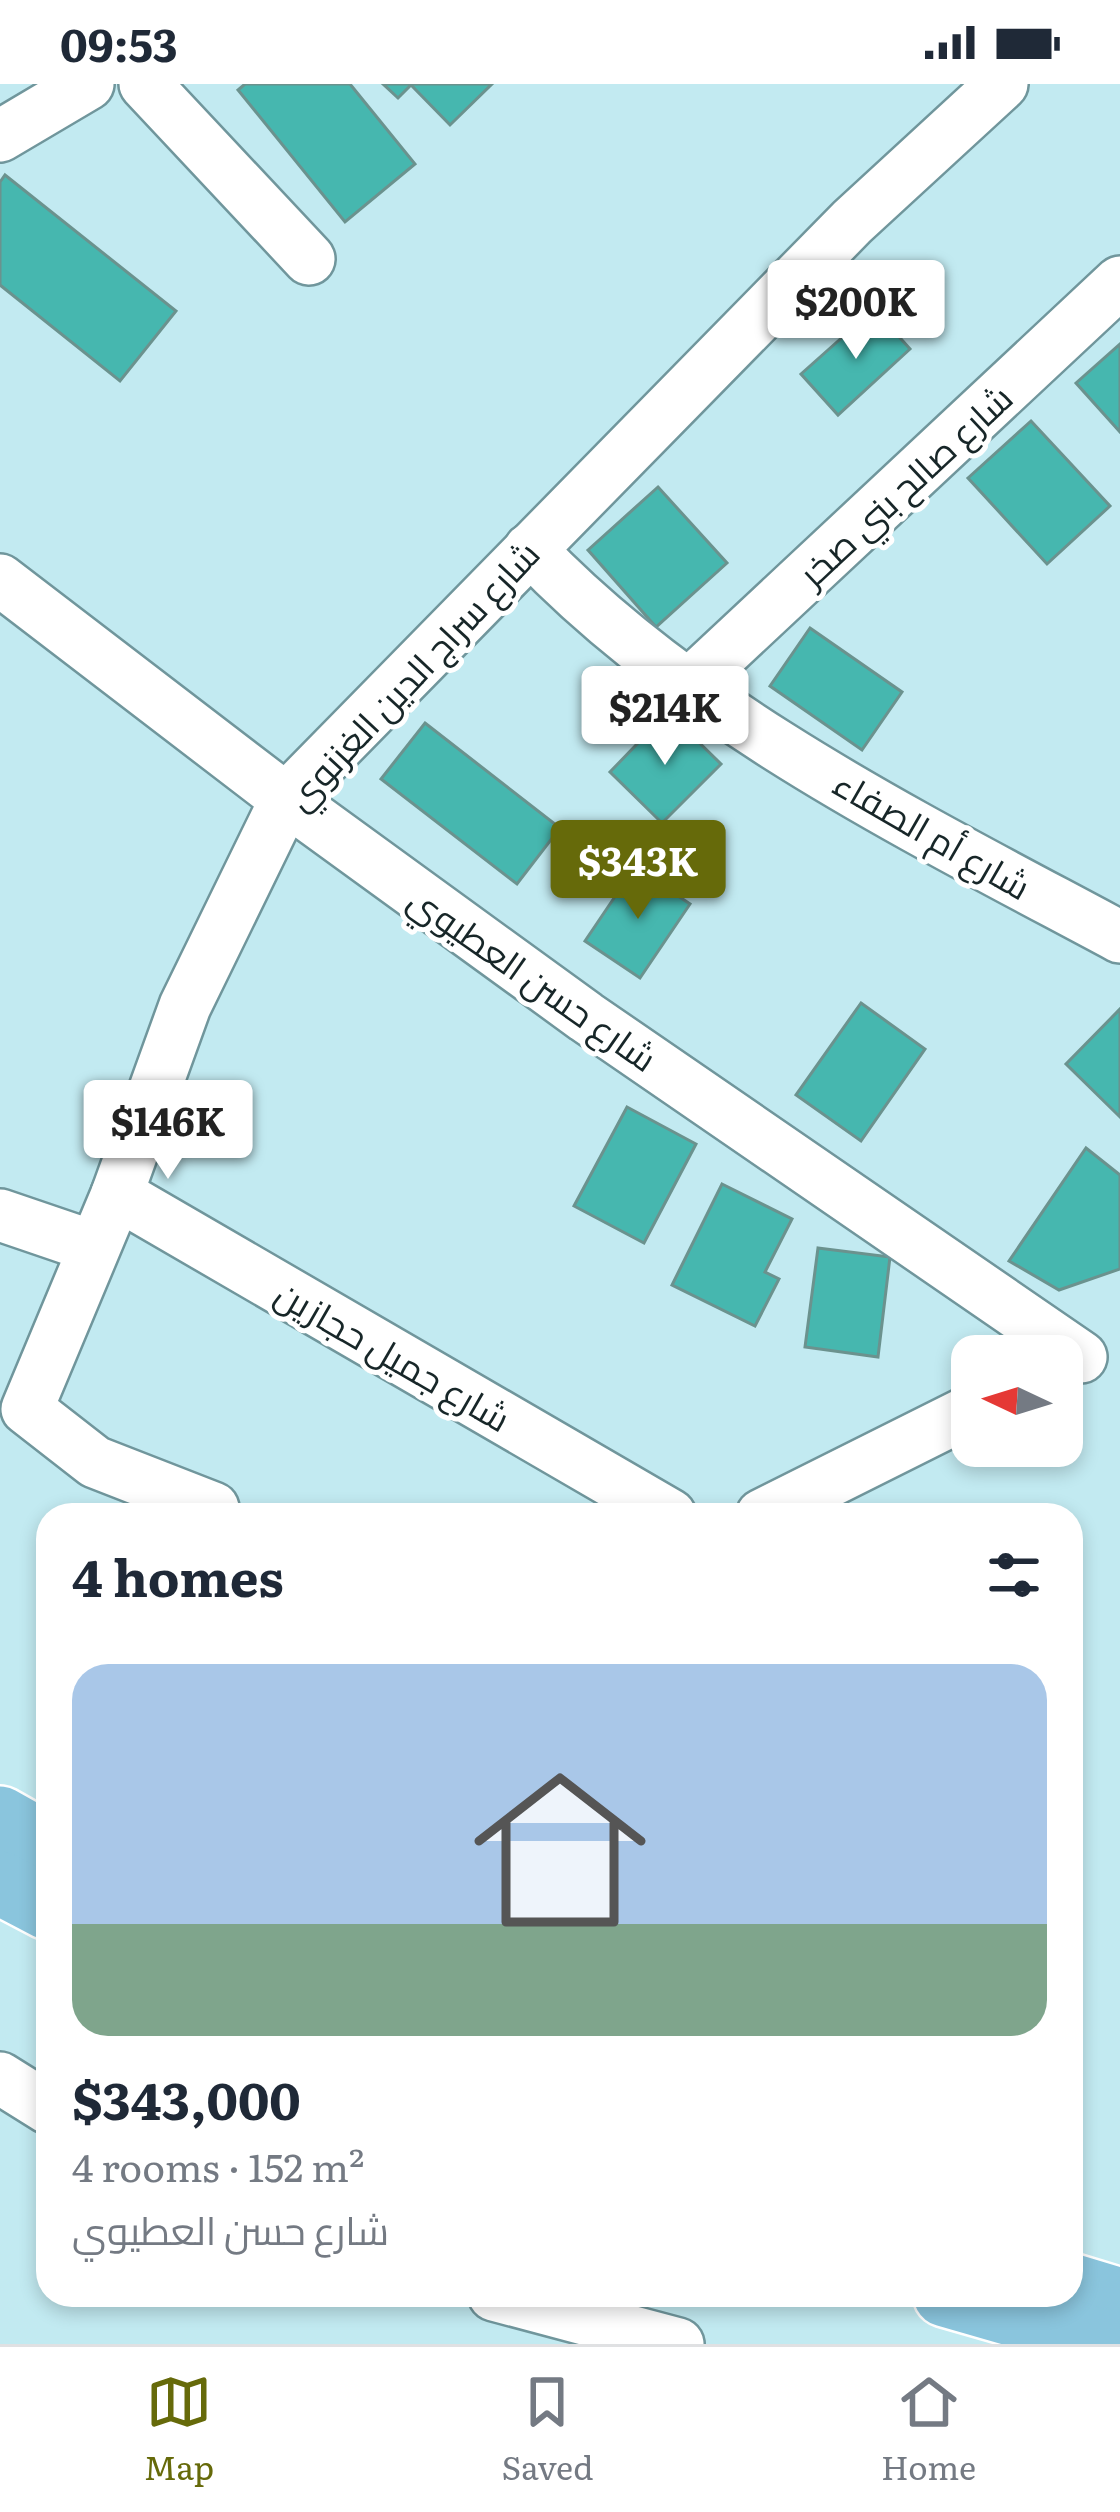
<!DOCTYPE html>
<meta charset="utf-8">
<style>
body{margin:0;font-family:Literata,Cairo,serif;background:#f6f6f7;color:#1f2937;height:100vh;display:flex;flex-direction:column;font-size:45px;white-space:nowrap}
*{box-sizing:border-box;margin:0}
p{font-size:39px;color:#747a83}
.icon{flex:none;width:66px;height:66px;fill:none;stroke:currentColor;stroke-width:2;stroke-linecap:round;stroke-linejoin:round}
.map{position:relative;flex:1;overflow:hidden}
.side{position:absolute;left:36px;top:1419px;width:1047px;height:804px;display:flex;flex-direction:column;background:#fff;border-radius:36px;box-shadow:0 6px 18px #0003}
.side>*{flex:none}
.needle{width:78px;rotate:274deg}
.buttons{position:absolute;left:951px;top:1251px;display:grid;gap:24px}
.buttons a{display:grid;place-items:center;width:132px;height:132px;border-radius:24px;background:#fff;box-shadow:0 6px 18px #0003;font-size:60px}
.price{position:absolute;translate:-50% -102px;padding:0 27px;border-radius:12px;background:#fff;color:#222;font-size:39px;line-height:78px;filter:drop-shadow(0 3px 6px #0008)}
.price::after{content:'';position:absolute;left:50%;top:72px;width:36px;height:27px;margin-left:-18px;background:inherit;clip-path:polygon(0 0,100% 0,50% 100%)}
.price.current{background:#666a0a;color:#fff}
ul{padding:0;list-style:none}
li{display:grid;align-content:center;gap:24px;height:636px;padding:0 36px}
li span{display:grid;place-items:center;height:372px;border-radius:36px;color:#555}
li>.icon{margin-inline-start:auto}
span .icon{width:216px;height:216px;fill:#fffc;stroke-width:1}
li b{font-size:51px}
h2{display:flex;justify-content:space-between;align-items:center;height:144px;padding:0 36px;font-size:51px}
.status{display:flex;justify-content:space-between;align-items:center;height:84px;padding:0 60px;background:#fff;direction:ltr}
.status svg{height:33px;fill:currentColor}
.tabs{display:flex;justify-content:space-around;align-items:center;height:168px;border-top:3px solid #e0e1e3;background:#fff;font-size:33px;color:#747a83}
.tabs a{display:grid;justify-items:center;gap:6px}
.tabs .current{color:#666a0a}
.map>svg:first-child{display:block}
</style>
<div class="status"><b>09:53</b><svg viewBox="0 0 49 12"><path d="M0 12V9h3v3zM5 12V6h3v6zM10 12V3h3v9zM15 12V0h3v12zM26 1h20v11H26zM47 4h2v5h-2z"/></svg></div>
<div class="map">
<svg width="1120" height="2260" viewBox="0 0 1120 2260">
<rect width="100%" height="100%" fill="#c2eaf1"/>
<g fill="#46b7af" stroke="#6b928e" stroke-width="3">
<polygon points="245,0 350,0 415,80 345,138 238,6"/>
<polygon points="383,0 492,0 450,41 411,1 398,14"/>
<polygon points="5,91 176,227 120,297 0,201 0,98"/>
<polygon points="874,225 910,265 838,331 801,290"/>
<polygon points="1120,260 1120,348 1076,299"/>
<polygon points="1031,337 1110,422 1047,480 968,394"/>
<polygon points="658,403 727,479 656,543 588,466"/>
<polygon points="810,544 902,608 862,666 770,602"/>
<polygon points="668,628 721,680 662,739 610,688"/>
<polygon points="425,639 560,744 517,800 381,695"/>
<polygon points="635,783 690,820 640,894 585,857"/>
<polygon points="861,919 925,965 861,1057 796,1011"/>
<polygon points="1120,925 1120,1033 1066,980"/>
<polygon points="627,1023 696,1060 644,1159 574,1122"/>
<polygon points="1086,1064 1120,1091 1120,1185 1059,1206 1009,1177"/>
<polygon points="722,1100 792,1135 765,1188 779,1195 755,1242 672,1201"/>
<polygon points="818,1164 890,1173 878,1273 805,1263"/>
</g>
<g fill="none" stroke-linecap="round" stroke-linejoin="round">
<defs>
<g id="minor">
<polyline points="145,0 309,175"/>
<polyline points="0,52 88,0"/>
<path d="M530 465C690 633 917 744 1120 853"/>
<polyline points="0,496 286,715 586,933 1081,1273"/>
<polyline points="689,601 1120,198"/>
<polyline points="117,1110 670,1431"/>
<polyline points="0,1131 94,1163"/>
<polyline points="213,1424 95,1378 27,1325 117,1110 185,922 286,715 852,138 1002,0"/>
<polyline points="762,1431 972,1326"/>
<polyline points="0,1994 48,2024"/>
<polyline points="494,2211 678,2260"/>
</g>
<g id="major">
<polyline points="0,1734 48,1761"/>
<polyline points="0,1799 48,1824"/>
<polyline points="1071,2201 1120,2216"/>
<polyline points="945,2211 1115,2260"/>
</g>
</defs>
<use href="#minor" stroke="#70969c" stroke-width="56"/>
<use href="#major" stroke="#fff" stroke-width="68"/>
<use href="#minor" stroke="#fff" stroke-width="51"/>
<use href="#major" stroke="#8ac5dd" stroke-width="63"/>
</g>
<g text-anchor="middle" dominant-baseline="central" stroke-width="10" stroke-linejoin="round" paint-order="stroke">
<g font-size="36" fill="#172628" stroke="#fff">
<text transform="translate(904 400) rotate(-43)">شارع صالح بني صخر</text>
<text transform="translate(411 590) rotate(-47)">شارع سراج الدين الغزنوي</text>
<text transform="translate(933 749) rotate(30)">شارع أم الصفاء</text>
<text transform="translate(534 893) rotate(35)">شارع حسن العطيوي</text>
<text transform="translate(394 1270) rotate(30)">شارع جميل حجازين</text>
</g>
</g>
</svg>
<div class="buttons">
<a><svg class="needle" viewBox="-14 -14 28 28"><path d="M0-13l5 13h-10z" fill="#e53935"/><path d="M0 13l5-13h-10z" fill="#747a83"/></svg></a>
</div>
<b class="price" style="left:856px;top:278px">$200K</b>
<b class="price" style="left:665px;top:684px">$214K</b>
<b class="price current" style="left:638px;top:838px">$343K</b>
<b class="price" style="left:168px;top:1098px">$146K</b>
<section class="side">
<h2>4 homes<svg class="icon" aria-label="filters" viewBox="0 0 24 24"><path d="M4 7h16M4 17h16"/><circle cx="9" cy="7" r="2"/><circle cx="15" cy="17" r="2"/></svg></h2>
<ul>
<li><span style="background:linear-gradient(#a9c7e8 70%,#7fa58c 0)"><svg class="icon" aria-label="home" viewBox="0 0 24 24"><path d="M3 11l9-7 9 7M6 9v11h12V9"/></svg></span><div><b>$343,000</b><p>4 rooms · 152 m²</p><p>شارع حسن العطيوي</p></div></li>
</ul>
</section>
</div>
<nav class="tabs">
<a class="current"><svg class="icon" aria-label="map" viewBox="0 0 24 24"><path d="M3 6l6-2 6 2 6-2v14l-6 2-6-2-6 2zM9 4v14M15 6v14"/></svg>Map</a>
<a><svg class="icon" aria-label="saved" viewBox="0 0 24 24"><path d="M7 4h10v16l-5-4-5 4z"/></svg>Saved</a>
<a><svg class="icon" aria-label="home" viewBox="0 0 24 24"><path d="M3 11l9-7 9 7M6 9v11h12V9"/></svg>Home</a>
</nav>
